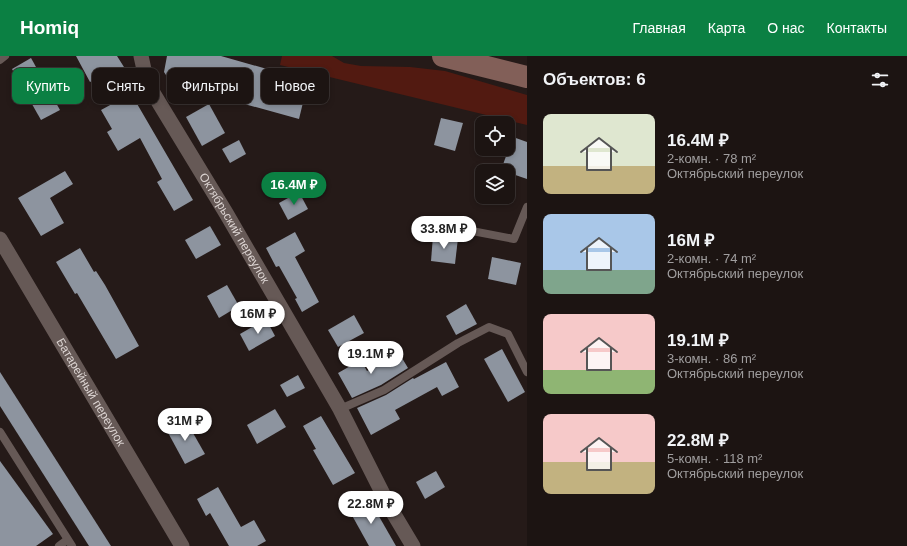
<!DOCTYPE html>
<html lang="ru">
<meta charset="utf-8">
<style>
body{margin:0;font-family:Arial,sans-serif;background:#292120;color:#f1f3f6;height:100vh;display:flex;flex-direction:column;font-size:15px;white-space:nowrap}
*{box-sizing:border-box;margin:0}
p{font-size:13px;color:#a09e9f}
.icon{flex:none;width:22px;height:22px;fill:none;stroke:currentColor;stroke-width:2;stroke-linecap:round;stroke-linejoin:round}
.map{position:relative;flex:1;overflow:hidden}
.panel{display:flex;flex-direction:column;background:#1c1412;width:380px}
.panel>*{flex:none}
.top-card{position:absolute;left:12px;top:12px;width:380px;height:36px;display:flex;gap:8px}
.fabs{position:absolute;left:475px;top:60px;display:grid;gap:8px}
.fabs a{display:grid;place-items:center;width:40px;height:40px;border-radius:8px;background:#1c1412;box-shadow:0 2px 6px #0003,0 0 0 1px #3a3332;font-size:20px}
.price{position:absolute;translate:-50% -34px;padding:0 9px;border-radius:14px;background:#fff;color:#222;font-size:13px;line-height:26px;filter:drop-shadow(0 1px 2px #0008)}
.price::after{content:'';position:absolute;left:50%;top:24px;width:12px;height:9px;margin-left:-6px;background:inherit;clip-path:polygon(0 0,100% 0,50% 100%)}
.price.active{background:#0b8043;color:#fff}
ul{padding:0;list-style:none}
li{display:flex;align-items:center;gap:12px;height:100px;padding:0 16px}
li span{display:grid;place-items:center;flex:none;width:112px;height:80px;border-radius:8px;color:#555}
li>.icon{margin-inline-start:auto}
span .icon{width:48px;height:48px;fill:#fffc;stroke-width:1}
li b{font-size:17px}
h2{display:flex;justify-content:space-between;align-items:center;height:48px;padding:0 16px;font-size:17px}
.pill{padding:0 14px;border-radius:8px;background:#1c1412;box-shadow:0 2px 6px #0003,0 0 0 1px #3a3332;font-size:14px;line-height:36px}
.pill.active{background:#0b8043;color:#fff}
header{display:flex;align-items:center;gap:24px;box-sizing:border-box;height:56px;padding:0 20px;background:#0b8043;color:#fff}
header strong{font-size:19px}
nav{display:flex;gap:22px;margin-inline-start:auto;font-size:14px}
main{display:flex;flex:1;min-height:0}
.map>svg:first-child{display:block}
</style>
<header>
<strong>Homiq</strong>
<nav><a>Главная</a><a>Карта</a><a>О нас</a><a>Контакты</a></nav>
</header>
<main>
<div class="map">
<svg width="527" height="490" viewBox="0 0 527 490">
<rect width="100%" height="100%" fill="#251a18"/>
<polygon fill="#521a11" points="282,0 332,0 344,7 361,10 410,11 445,15 527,39 527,69 280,9"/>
<g fill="#8d949f">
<polygon points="76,0 117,0 136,30 129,34 193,144 174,155 157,126 162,123 140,82 118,95 107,76 112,73 101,54 112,48 98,22 90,26"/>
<polygon points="167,0 221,0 274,15 273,18 308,26 299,63 172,28 164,16"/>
<polygon points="31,2 60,54 41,64 12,13"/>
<polygon points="209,48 225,77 202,90 186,61"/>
<polygon points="441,62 463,67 455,95 434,89"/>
<polygon points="513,81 527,86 527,123 501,114"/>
<polygon points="239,84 246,98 230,107 222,93"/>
<polygon points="65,115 73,128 50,142 64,167 41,180 18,142"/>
<polygon points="299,136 308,153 288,164 279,147"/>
<polygon points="210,170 221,189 196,203 185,184"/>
<polygon points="295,176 305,195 295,201 319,246 302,256 295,243 297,242 279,210 276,211 266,192"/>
<polygon points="433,180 458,182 455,208 431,205"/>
<polygon points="80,192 94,216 96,215 105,229 139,290 116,303 77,237 75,238 56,206"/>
<polygon points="492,201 521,207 516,229 488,223"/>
<polygon points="227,229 239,250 219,262 207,240"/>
<polygon points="466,248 477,268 456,279 446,260"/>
<polygon points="354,259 364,277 338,291 328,274"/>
<polygon points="266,263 275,280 249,295 240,278"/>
<polygon points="502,293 525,336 508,346 484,303"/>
<polygon points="399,297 408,312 381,329 352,342 338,317 361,304 367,315"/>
<polygon points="446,306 459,331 442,340 437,331 395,354 400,363 371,379 357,352 386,339 413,322 414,323"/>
<polygon points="0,316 111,490 89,490 0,350"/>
<polygon points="298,319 305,332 287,341 280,329"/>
<polygon points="275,353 286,371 257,388 247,369"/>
<polygon points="321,360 355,417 333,429 313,394 316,393 303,370"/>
<polygon points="185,363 205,398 185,408 166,373"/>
<polygon points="0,405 53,478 36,490 0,490"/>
<polygon points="436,415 445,431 425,443 416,426"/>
<polygon points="218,431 241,471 254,464 266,485 257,490 229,490 210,457 206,460 197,443"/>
<polygon points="369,443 396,490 369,490 349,454"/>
</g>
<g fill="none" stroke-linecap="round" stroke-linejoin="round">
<g stroke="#665956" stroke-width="8">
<polyline points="0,4 5,0"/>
<polyline points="451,171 514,183 527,151"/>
<polyline points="340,353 384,334 458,287 489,271 508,278 527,316"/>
<polyline points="0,376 72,490"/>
<polyline points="59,490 67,484"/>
</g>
<g stroke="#665956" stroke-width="15">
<path id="s1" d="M141 0 147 27 226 157 340 353 389 450 413 490"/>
<path id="s2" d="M0 183 182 490"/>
</g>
<polyline stroke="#825f58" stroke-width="22" points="443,0 527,21"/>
</g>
<g text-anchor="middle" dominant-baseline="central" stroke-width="4" stroke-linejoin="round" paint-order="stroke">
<g font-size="12" fill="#ddd5d3" stroke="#1b110f">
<text stroke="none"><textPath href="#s1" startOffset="197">Октябрьский переулок</textPath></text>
<text stroke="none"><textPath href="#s2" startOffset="178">Батарейный переулок</textPath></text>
</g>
</g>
</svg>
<div class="fabs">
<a><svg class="icon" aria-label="locate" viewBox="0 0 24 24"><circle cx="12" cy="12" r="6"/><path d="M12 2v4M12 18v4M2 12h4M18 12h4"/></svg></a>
<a><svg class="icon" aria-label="layers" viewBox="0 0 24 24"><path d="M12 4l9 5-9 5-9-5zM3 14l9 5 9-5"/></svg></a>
</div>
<b class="price active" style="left:294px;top:150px">16.4M ₽</b>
<b class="price" style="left:444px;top:194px">33.8M ₽</b>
<b class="price" style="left:258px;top:279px">16M ₽</b>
<b class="price" style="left:371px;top:319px">19.1M ₽</b>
<b class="price" style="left:185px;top:386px">31M ₽</b>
<b class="price" style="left:371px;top:469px">22.8M ₽</b>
<div class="top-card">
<a class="pill active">Купить</a>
<a class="pill">Снять</a>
<a class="pill">Фильтры</a>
<a class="pill">Новое</a>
</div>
</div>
<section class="panel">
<h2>Объектов: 6<svg class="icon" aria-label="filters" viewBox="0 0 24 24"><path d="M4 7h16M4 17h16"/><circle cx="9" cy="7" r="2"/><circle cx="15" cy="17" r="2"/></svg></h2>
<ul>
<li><span style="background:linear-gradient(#dfe7d0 65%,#c2b280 0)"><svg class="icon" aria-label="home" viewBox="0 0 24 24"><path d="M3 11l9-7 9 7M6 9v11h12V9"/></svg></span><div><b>16.4M ₽</b><p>2-комн. · 78 m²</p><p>Октябрьский переулок</p></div></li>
<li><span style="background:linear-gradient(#a9c7e8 70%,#7fa58c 0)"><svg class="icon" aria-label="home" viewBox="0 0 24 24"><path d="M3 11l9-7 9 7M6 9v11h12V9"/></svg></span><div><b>16M ₽</b><p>2-комн. · 74 m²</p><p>Октябрьский переулок</p></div></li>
<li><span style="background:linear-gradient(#f6c9c9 70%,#8fb573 0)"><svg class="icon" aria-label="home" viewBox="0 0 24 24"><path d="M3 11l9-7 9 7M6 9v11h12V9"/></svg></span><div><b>19.1M ₽</b><p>3-комн. · 86 m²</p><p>Октябрьский переулок</p></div></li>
<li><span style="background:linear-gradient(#f6c9c9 60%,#c2b280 0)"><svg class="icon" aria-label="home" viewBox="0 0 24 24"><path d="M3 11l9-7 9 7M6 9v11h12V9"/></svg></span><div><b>22.8M ₽</b><p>5-комн. · 118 m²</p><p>Октябрьский переулок</p></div></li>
</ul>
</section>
</main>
